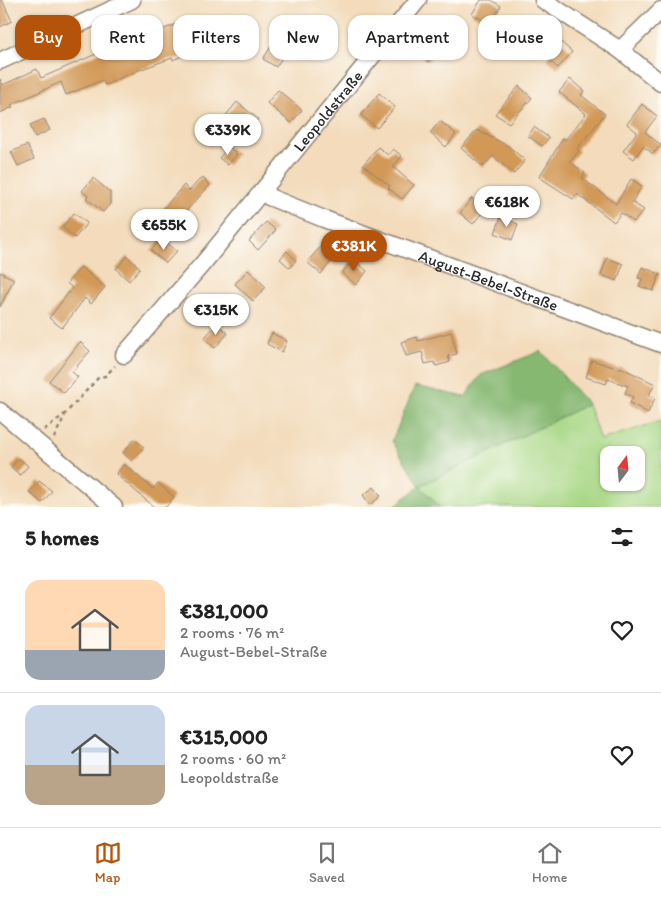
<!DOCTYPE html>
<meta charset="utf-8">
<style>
body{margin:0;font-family:Itim,sans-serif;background:#f6f6f6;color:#222;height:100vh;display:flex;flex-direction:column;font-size:19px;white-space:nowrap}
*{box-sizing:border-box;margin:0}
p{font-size:16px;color:#767676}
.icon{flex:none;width:28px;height:28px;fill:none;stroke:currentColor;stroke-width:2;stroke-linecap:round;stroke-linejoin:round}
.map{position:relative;height:507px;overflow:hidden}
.side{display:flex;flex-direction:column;background:#fff;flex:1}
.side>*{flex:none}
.hud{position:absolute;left:15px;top:15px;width:631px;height:45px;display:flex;gap:10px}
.needle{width:32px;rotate:16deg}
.tools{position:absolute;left:600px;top:446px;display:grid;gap:10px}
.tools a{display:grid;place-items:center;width:45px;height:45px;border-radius:10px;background:#fff;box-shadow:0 1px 4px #0004;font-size:25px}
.price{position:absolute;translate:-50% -42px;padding:0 11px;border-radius:18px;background:#fff;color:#222;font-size:16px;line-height:32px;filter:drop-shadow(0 1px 2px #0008)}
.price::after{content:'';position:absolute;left:50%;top:30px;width:15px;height:11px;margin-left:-8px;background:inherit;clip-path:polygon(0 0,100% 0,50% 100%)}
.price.current{background:#b45309;color:#fff}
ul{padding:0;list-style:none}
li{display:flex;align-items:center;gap:15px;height:125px;padding:0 25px}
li+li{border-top:1px solid #e0e0e0}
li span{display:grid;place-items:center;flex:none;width:140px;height:100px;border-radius:15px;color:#555}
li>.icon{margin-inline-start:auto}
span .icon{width:60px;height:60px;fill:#fffc;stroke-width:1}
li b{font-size:21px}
h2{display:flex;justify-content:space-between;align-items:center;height:60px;padding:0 25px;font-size:21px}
.tag{padding:0 18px;border-radius:15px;background:#fff;box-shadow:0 1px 4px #0004;font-size:18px;line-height:45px}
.tag.current{background:#b45309;color:#fff}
.dock{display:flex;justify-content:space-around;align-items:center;height:70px;border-top:1px solid #e0e0e0;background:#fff;font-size:14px;color:#767676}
.dock a{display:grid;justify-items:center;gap:2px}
.dock .current{color:#b45309}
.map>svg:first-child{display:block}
</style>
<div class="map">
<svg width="661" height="507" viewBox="0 0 661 507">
<rect width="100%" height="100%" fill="#fdfcf7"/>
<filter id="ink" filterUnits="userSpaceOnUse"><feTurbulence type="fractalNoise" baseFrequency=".02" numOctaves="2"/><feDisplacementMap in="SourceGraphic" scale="10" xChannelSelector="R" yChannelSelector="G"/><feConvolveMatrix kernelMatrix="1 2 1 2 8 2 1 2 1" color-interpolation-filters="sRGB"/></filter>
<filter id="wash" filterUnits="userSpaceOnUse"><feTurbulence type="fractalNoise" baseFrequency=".0096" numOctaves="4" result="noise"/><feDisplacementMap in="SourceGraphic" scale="20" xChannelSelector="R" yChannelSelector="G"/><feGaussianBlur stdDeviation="1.12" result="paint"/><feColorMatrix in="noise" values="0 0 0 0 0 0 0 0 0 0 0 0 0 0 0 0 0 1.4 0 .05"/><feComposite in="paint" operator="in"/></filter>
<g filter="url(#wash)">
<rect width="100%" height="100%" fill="#f3dbbb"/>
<path fill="#a8d785" stroke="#6a8158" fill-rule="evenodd" d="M588 404 600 440 661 421V507H440L420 486ZM609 455H636V482H609Z"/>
<polygon fill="#86b872" stroke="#58724e" points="541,351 588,404 420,486 440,507 393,507 420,486 392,441 415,386 465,397 481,375"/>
<g id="blocks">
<g fill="#d29856">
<polygon points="0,0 2,0 12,21 0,27"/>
<polygon points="481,0 491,0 501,6 490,24 472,14"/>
<polygon points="181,22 195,50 173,60 172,58 139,70 105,85 103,80 66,95 61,82 11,105 13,107 0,113 0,79 3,85 37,69 41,78 110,48 111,51"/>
<polygon points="220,31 226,45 208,53 202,39"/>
<polygon points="429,37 441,47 428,62 416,52"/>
<polygon points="561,42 572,52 558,68 547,59"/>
<polygon points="272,45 285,53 276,67 263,59"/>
<polygon points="570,79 584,91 581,95 605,114 577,149 579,151 570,162 585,173 582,178 616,204 631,179 642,186 632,202 644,210 634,222 621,213 614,222 577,194 573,199 539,177 563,138 565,140 586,114 559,92"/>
<polygon points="519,86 532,98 509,123 495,114"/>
<polygon points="278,90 302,110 291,123 267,103"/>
<polygon points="379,93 395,107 377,128 361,115"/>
<polygon points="237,102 258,119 243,136 223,119"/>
<polygon points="642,104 657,116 645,132 661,145 653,154 643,146 634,159 623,151 637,132 627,124"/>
<polygon points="44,119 50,130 35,137 30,125"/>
<polygon points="440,121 456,134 446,147 430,133"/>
<polygon points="534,127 549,138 542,146 528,136"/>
<polygon points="477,130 508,146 525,160 514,174 493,156 483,167 461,148"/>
<polygon points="27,145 34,159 18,166 11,152"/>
<polygon points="229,147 237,154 228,165 219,158"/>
<polygon points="378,147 388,155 393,149 402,156 393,167 414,185 402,199 388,188 390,186 363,165"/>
<polygon points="202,177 210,185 187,210 178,223 162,210 184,185 189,191"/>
<polygon points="93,178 110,192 110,204 103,212 86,198 88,196 82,191"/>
<polygon points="472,198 485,209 473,224 460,213"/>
<polygon points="74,213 87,223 75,238 62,227"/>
<polygon points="501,217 518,224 512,240 495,233"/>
<polygon points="266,222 276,230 258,250 249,241"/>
<polygon points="161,238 177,251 166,263 151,251"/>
<polygon points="322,245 335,257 321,274 307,262"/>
<polygon points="287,251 296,260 290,268 280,259"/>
<polygon points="127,256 140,268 129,281 116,269"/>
<polygon points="607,258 623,264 617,281 601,275"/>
<polygon points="353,259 367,271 356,285 342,273"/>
<polygon points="81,267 105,287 91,304 85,298 62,328 49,318 72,288 67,283"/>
<polygon points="642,267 660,274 653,291 639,286 642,279 638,278"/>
<polygon points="248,270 266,287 253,301 235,284"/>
<polygon points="0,272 14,279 0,307"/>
<polygon points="217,324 228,333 215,348 204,338"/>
<polygon points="451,332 457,354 448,356 450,362 436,366 434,362 425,364 422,352 406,356 401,342 417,337 418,341"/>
<polygon points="272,333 287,341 282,352 267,344"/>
<polygon points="80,342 90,351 72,372 78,377 64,393 49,381"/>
<polygon points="592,360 619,369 620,367 655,384 649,395 655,398 648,413 630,403 633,397 625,393 628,386 608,379 606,384 586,377"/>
<polygon points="134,439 144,447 132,461 123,453"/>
<polygon points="19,458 28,466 20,475 11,467"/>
<polygon points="124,464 153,489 158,483 174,497 166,507 154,507 116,474"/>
<polygon points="39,481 52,491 42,503 29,492"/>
<polygon points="374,487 381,496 370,505 363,495"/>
</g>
</g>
</g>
<g filter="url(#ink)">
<use href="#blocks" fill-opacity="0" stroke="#8f8373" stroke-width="1"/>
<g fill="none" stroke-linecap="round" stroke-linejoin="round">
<defs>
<g id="minor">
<polyline points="543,0 620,50 661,83"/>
<polyline points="620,50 661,10"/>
<polyline points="0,61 132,0"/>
<path id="s1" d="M262 191 269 197 324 219 661 344"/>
<path id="s2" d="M124 355 205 261 418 0"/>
<polyline points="0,411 114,507"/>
</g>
</defs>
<use href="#minor" stroke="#8f8373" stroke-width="19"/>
<g stroke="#8f8373" stroke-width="2.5" stroke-dasharray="4 4" stroke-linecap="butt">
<polyline points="44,430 65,414 99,377 105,376 115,366"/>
<polyline points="54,438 65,415"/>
</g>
<use href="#minor" stroke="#fff" stroke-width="16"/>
</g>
</g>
<g text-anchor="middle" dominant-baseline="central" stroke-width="4" stroke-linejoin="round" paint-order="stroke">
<g font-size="16" fill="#2b2b2b" stroke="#fdfcf7">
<text stroke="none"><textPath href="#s2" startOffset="318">Leopoldstraße</textPath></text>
<text stroke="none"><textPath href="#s1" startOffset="244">August-Bebel-Straße</textPath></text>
</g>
</g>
</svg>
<div class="tools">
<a><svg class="needle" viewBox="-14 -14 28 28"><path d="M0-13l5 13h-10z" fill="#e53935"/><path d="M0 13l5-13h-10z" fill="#767676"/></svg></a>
</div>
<b class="price" style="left:228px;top:156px">€339K</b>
<b class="price" style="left:507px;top:228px">€618K</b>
<b class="price" style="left:164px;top:251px">€655K</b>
<b class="price current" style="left:354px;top:272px">€381K</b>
<b class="price" style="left:216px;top:336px">€315K</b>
<div class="hud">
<a class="tag current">Buy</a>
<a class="tag">Rent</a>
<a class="tag">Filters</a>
<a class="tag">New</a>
<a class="tag">Apartment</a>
<a class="tag">House</a>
</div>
</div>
<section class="side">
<h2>5 homes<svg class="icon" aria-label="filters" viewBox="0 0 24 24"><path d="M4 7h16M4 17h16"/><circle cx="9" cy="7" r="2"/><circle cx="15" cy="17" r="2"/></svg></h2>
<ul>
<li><span style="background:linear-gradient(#ffd9b3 70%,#9aa5b1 0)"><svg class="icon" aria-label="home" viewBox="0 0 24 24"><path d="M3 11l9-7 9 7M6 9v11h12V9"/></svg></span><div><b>€381,000</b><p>2 rooms · 76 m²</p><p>August-Bebel-Straße</p></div><svg class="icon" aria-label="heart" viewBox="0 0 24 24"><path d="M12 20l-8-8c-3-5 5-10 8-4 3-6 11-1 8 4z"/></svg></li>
<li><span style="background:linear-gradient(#c9d6e8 60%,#b9a48a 0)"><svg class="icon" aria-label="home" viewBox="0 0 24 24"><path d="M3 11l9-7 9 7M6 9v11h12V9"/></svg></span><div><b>€315,000</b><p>2 rooms · 60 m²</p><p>Leopoldstraße</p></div><svg class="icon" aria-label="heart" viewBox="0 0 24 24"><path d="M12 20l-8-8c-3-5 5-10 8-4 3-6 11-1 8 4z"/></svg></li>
</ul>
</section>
<nav class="dock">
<a class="current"><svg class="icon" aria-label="map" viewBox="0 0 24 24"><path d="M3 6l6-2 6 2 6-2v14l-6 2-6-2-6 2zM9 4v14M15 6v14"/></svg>Map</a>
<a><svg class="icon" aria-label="saved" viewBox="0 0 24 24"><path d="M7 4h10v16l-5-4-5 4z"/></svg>Saved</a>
<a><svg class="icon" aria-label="home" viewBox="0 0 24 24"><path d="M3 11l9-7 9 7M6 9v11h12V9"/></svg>Home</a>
</nav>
